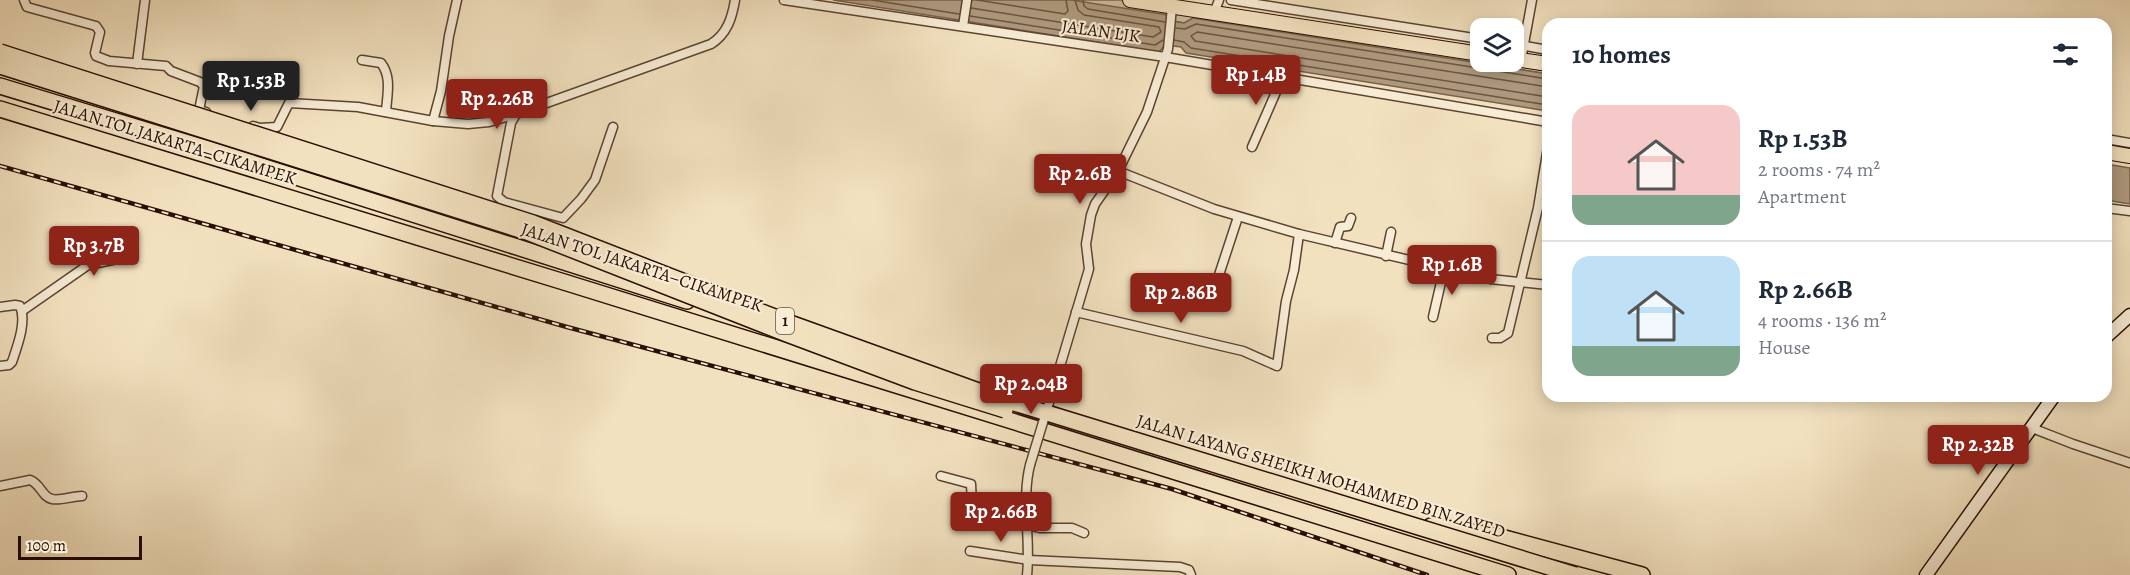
<!DOCTYPE html>
<meta charset="utf-8">
<style>
body{margin:0;font-family:Alegreya,serif;background:#f2f2f3;color:#1f2937;height:100vh;display:flex;flex-direction:column;font-size:22px;white-space:nowrap}
*{box-sizing:border-box;margin:0}
p{font-size:20px;color:#747a83}
.icon{flex:none;width:33px;height:33px;fill:none;stroke:currentColor;stroke-width:2;stroke-linecap:round;stroke-linejoin:round}
.map{position:relative;flex:1;overflow:hidden}
.drawer{position:absolute;left:1542px;top:18px;width:570px;height:384px;display:flex;flex-direction:column;background:#fff;border-radius:18px;box-shadow:0 3px 15px #0003}
.drawer>*{flex:none}
.fabs{position:absolute;left:1470px;top:18px;display:grid;gap:12px}
.fabs a{display:grid;place-items:center;width:54px;height:54px;border-radius:12px;background:#fff;box-shadow:0 3px 15px #0003;font-size:30px}
.scale{position:absolute;left:18px;bottom:15px;width:124px;box-sizing:border-box;padding-left:6px;border:3px solid #2a0e00;border-top:0;font-size:16px;line-height:21px;white-space:nowrap;color:#2a0e00;-webkit-text-stroke:4px #f7ecd5;paint-order:stroke}
.price{position:absolute;translate:-50% -51px;padding:0 14px;border-radius:6px;background:#8f2418;color:#fff;font-size:20px;line-height:39px;filter:drop-shadow(0 2px 3px #0008)}
.price::after{content:'';position:absolute;left:50%;top:36px;width:18px;height:14px;margin-left:-9px;background:inherit;clip-path:polygon(0 0,100% 0,50% 100%)}
.price.active{background:#222;color:#fff}
ul{padding:0;list-style:none}
li{display:flex;align-items:center;gap:18px;height:150px;padding:0 30px}
li+li{border-top:2px solid #e0e1e3}
li span{display:grid;place-items:center;flex:none;width:168px;height:120px;border-radius:18px;color:#555}
li>.icon{margin-inline-start:auto}
span .icon{width:72px;height:72px;fill:#fffc;stroke-width:1}
li b{font-size:26px}
h2{display:flex;justify-content:space-between;align-items:center;height:72px;padding:0 30px;font-size:26px}
.map>svg:first-child{display:block}
</style>
<div class="map">
<svg width="2130" height="575" viewBox="0 0 2130 575">
<rect width="100%" height="100%" fill="#f2e1bf"/>
<filter id="stains"><feTurbulence type="fractalNoise" baseFrequency=".00333" numOctaves="4"/><feColorMatrix values="0 0 0 0 .2 0 0 0 0 .09 0 0 0 0 .02 0 0 0 .5 -.17"/></filter>
<radialGradient id="worn" r=".72"><stop offset=".6" stop-color="#630" stop-opacity="0"/><stop offset="1" stop-color="#630" stop-opacity=".3"/></radialGradient>
<polygon fill="#d0bd9f" stroke="#7d6650" stroke-width="1.5" points="1071,0 1130,0 1480,54 1480,62 1548,64 1548,74 1194,18 1184,23"/>
<g fill="#ae997e" stroke="#79614c" stroke-width="1.5">
<polygon points="833,0 1071,0 1168,15 1172,21 1184,23 1193,18 1548,74 1548,111 1186,53 1181,47 1165,45 1159,52"/>
<polygon points="2106,164 2130,168 2130,204 2106,200"/>
</g>
<g fill="none" stroke-linecap="round" stroke-linejoin="round">
<g stroke="#6c543f" stroke-width="1.5">
<polyline points="872,0 959,14"/>
<polyline points="977,0 1065,14 1068,11 1066,0"/>
<polyline points="1083,0 1084,6 1088,9 1165,22"/>
<polyline points="971,8 1153,37 1161,32 1159,27 1084,15 1078,10 1075,0"/>
<polyline points="970,16 1155,45 1163,40"/>
<polyline points="1176,28 1185,29 1196,24 1548,79"/>
<polyline points="1174,40 1184,42 1191,48 1548,105"/>
<polyline points="1548,87 1197,32 1191,36 1195,41 1548,97"/>
</g>
<defs>
<g id="minor">
<polyline points="24,0 27,7 96,26 100,32 95,53 96,56 109,61 166,66 171,71 200,82 204,86 199,110 206,112"/>
<polyline points="784,0 1165,57 1548,122"/>
<polyline points="1231,0 1480,39"/>
<polyline points="1214,13 1219,0"/>
<polyline points="963,26 967,0"/>
<polyline points="1514,44 1548,50"/>
<path d="M362 60 381 63C392 77 387 95 386 112"/>
<polyline points="1521,60 1532,0"/>
<polyline points="137,64 145,0"/>
<polyline points="433,121 441,91 449,36 457,0"/>
<polyline points="253,126 260,128 277,127 289,103 358,107 433,121 468,124 489,122 516,114"/>
<path d="M613 127 595 180 581 199 563 218 504 202 497 196 511 123 516 114 711 44C727 34 732 18 735 0"/>
<polyline points="2106,139 2130,143"/>
<polyline points="1252,147 1283,76"/>
<polyline points="1118,171 1214,209 1299,234 1490,279 1548,285"/>
<polyline points="2106,208 2130,211"/>
<polyline points="1335,243 1340,227 1348,226 1351,218"/>
<polyline points="1386,256 1391,232"/>
<polyline points="1216,284 1238,217"/>
<path d="M0 307 15 305 20 306C27 322 17 347 12 362L9 365 0 366"/>
<polyline points="22,311 88,265 117,259 122,253 125,245 122,238"/>
<polyline points="1076,312 1243,351 1277,366 1286,301 1294,270 1299,234"/>
<polyline points="1433,317 1444,269"/>
<polyline points="1492,338 1500,338 1508,333 1538,208 1548,147"/>
<polyline points="1058,373 1089,269 1086,244 1091,215 1095,204 1118,171 1147,112 1168,49 1172,7"/>
<polyline points="2032,428 2073,444 2130,463"/>
<polyline points="941,476 971,484 972,504 975,513 984,518 1000,518 1040,528 1072,528 1084,533"/>
<path d="M0 486 30 480C41 484 42 497 52 499 60 501 73 496 82 496"/>
<polyline points="970,551 1029,560 1180,567 1189,570 1191,575"/>
<path d="M1027 575C1031 538 1021 501 1030 465"/>
</g>
<g id="secondary">
<polyline points="2106,337 2130,315"/>
<polyline points="1926,575 2054,396"/>
</g>
<g id="primary">
<polyline points="1130,0 1480,54"/>
<polyline points="1514,59 1548,64"/>
<polyline points="2106,152 2130,156"/>
</g>
<g id="motorway">
<polyline points="0,86 208,149 687,301"/>
<polyline points="0,109 564,282 1508,575"/>
<polyline points="1431,526 1497,536 1642,575"/>
</g>
</defs>
<use href="#minor" stroke="#5c4330" stroke-width="11"/>
<use href="#secondary" stroke="#2a0e00" stroke-width="15"/>
<use href="#primary" stroke="#2a0e00" stroke-width="16"/>
<use href="#motorway" stroke="#2a0e00" stroke-width="18"/>
<use href="#minor" stroke="#f7ecd5" stroke-width="8"/>
<use href="#secondary" stroke="#f7ecd5" stroke-width="12"/>
<use href="#primary" stroke="#f2e1bf" stroke-width="14"/>
<use href="#motorway" stroke="#f2e1bf" stroke-width="15"/>
<defs>
<polyline id="rail" points="0,166 567,327 1172,489 1427,575"/>
</defs>
<use href="#rail" stroke="#2a0e00" stroke-width="4.5"/>
<use href="#rail" stroke="#f7ecd5" stroke-width="2" stroke-dasharray="7" stroke-linecap="butt"/>
<defs>
<polyline id="minor-bridge" points="1030,465 1058,373"/>
<g id="motorway-bridge">
<polyline points="0,52 533,223 790,323 998,398 1575,575"/>
<polyline points="0,66 527,232 787,334 915,382 1005,410"/>
</g>
</defs>
<use href="#minor-bridge" stroke="#5c4330" stroke-width="11" stroke-linecap="butt"/>
<use href="#motorway-bridge" stroke="#2a0e00" stroke-width="18" stroke-linecap="butt"/>
<use href="#minor-bridge" stroke="#f7ecd5" stroke-width="8"/>
<use href="#motorway-bridge" stroke="#f2e1bf" stroke-width="15"/>
</g>
<g text-anchor="middle" dominant-baseline="central" stroke-width="4.5" stroke-linejoin="round" paint-order="stroke">
<rect fill="#f7ecd5" stroke="#685140" stroke-width="1.5" x="776" y="308" width="18" height="26" rx="4.5"/>
<g font-size="16" font-weight="bold" fill="#2a0e00">
<text x="785" y="321">1</text>
</g>
<g font-size="18" fill="#2a0e00" stroke="#f7ecd5">
<text transform="translate(1101 31) rotate(8)">JALAN LJK</text>
<text transform="translate(175 142) rotate(17)">JALAN TOL JAKARTA–CIKAMPEK</text>
<text transform="translate(642 267) rotate(18)">JALAN TOL JAKARTA–CIKAMPEK</text>
<text transform="translate(1321 476) rotate(17)">JALAN LAYANG SHEIKH MOHAMMED BIN ZAYED</text>
</g>
</g>
<rect width="100%" height="100%" filter="url(#stains)"/>
<rect width="100%" height="100%" fill="url(#worn)"/>
</svg>
<div class="fabs">
<a><svg class="icon" aria-label="layers" viewBox="0 0 24 24"><path d="M12 4l9 5-9 5-9-5zM3 14l9 5 9-5"/></svg></a>
</div>
<div class="scale">100 m</div>
<b class="price" style="left:1256px;top:106px">Rp 1.4B</b>
<b class="price active" style="left:251px;top:112px">Rp 1.53B</b>
<b class="price" style="left:497px;top:130px">Rp 2.26B</b>
<b class="price" style="left:1080px;top:205px">Rp 2.6B</b>
<b class="price" style="left:94px;top:277px">Rp 3.7B</b>
<b class="price" style="left:1452px;top:296px">Rp 1.6B</b>
<b class="price" style="left:1181px;top:324px">Rp 2.86B</b>
<b class="price" style="left:1031px;top:415px">Rp 2.04B</b>
<b class="price" style="left:1978px;top:476px">Rp 2.32B</b>
<b class="price" style="left:1001px;top:543px">Rp 2.66B</b>
<section class="drawer">
<h2>10 homes<svg class="icon" aria-label="filters" viewBox="0 0 24 24"><path d="M4 7h16M4 17h16"/><circle cx="9" cy="7" r="2"/><circle cx="15" cy="17" r="2"/></svg></h2>
<ul>
<li><span style="background:linear-gradient(#f6c9c9 75%,#7fa58c 0)"><svg class="icon" aria-label="home" viewBox="0 0 24 24"><path d="M3 11l9-7 9 7M6 9v11h12V9"/></svg></span><div><b>Rp 1.53B</b><p>2 rooms · 74 m²</p><p>Apartment</p></div></li>
<li><span style="background:linear-gradient(#bfe0f5 75%,#7fa58c 0)"><svg class="icon" aria-label="home" viewBox="0 0 24 24"><path d="M3 11l9-7 9 7M6 9v11h12V9"/></svg></span><div><b>Rp 2.66B</b><p>4 rooms · 136 m²</p><p>House</p></div></li>
</ul>
</section>
</div>
